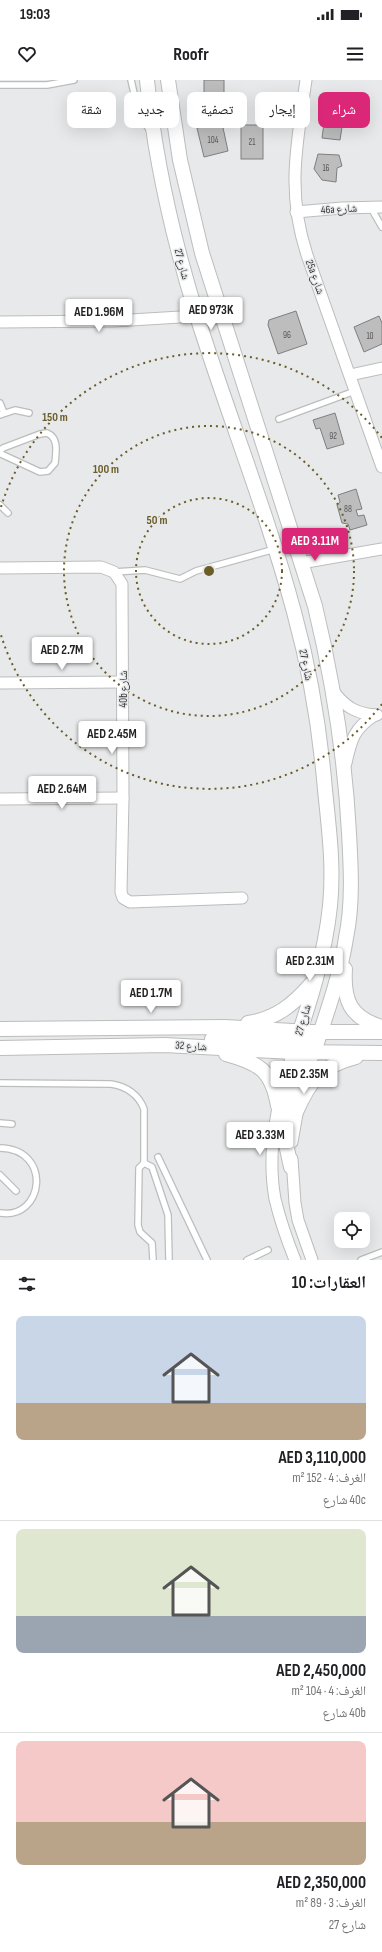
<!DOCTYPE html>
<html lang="ar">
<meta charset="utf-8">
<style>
body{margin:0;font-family:"Sofia Sans Condensed","Noto Naskh Arabic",sans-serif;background:#f6f6f6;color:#202124;direction:rtl;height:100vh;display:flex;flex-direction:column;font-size:15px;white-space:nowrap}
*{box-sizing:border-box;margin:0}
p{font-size:13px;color:#757577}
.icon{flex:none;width:22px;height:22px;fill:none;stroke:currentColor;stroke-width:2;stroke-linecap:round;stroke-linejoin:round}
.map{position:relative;height:1180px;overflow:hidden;direction:ltr}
.drawer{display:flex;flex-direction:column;background:#fff;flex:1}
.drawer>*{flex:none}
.banner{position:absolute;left:12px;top:12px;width:358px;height:36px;direction:rtl;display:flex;gap:8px}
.tools{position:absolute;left:334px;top:1132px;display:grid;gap:8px}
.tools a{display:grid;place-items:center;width:36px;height:36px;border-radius:8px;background:#fff;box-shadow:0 4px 16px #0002;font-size:20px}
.price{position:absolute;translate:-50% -34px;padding:0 9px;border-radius:4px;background:#fff;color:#222;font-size:13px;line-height:26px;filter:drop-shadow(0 1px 2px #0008)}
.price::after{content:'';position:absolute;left:50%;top:24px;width:12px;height:9px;margin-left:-6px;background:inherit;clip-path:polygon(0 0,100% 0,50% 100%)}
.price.current{background:#db2777;color:#fff}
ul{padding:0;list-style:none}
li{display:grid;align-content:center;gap:8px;height:212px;padding:0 16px}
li+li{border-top:1px solid #e0e0e0}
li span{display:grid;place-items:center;height:124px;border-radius:8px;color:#555}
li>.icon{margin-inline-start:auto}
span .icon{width:72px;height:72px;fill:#fffc;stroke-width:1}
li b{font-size:17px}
h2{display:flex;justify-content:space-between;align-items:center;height:48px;padding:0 16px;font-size:17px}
.pill{padding:0 14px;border-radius:8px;background:#fff;box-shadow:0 4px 16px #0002;font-size:14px;line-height:36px}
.pill.current{background:#db2777;color:#fff}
.status{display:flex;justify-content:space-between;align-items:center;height:28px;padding:0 20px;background:#fff;direction:ltr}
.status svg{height:11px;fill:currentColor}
header{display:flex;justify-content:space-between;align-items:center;height:52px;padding:0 16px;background:#fff;font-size:18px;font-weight:700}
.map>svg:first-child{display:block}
</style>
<div class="status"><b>19:03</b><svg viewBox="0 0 49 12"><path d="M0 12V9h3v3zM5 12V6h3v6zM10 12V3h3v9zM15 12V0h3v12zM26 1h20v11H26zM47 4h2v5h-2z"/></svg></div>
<header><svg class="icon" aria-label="menu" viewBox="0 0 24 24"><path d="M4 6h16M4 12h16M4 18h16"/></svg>Roofr<svg class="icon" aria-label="heart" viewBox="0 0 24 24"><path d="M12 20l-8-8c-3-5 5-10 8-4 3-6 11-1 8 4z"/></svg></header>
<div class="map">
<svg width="382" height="1180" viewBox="0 0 382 1180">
<rect width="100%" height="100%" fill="#e8e9ea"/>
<g fill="#bdbdbe" stroke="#7e7f80">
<rect x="204" y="0" width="20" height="21"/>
<polygon points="321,24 345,28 340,60 322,58 325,36 319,35"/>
<polygon points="222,43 228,71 204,77 197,48"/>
<rect x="241" y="45" width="22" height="34"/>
<polygon points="318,74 339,75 342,86 337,88 336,102 322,100 314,89"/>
<polygon points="296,231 307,264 278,274 268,245 269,240"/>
<polygon points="379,236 382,243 382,264 364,272 354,247"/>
<polygon points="335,333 344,364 327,369 320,348 316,349 313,340"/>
<polygon points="356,409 362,429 356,430 358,436 364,435 367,445 350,450 348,444 342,443 337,425 340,422 338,415"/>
</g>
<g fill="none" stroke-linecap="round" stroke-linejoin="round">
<defs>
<g id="service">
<polyline points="131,0 139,35 151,52"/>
<polyline points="0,5 47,5 74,0"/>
<polyline points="371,128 382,147"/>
<polyline points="0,323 4,333"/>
<polyline points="0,335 15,330 29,333"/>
<polyline points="279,339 355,311"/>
<path d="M47 353C59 358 56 372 55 383L48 391 40 392 1 374 0 371 3 368 40 354Z"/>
<polyline points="0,425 8,433"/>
<polyline points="114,492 145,490 180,499 196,491 275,469"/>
<path d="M0 1003 111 1004C126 1006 139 1015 144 1029V1083"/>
<polyline points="0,1043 12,1044"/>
<path d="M0 1068C53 1069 44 1140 0 1133"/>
<polyline points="158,1077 207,1180"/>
<polyline points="0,1095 16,1111"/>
<polyline points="153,1180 152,1163 140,1152 138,1145 139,1088 144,1083 152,1087 168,1135 169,1180"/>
<polyline points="247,1180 268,1170"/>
<polyline points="361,1180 382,1172"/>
</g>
<g id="minor">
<path d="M306 0C297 63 286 112 307 175L382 387"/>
<polyline points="296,132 342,128 382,127"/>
<path d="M0 242 114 241 197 236C206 240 213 241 221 234"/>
<polyline points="350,295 382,288"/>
<polyline points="301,483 382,469"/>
<polyline points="0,488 101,487 114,492 122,504 123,718 121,812 123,818 130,822 242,818"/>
<polyline points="0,603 123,602"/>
<path d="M334 612C346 628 358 634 377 635"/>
<path d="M346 683C351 660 354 648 375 635"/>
<polyline points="0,719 123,718"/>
<path d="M293 972C278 1019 266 1069 275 1119 280 1140 287 1160 295 1180"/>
<polyline points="292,1062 300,1017 314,972"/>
<polyline points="292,1079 295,1123 298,1140 312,1180"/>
</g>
<g id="tertiary">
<path d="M147 0C155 80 173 159 197 236 228 335 267 432 294 532 310 590 320 650 325 710 329 749 334 787 330 826 325 875 309 925 293 972"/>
<path d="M168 0 180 80 202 173 315 526C333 601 345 676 349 753 351 788 353 824 346 858 340 897 326 935 314 972"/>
<path d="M345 889C343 920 350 938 382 947"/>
<path d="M248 943C276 939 294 924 312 903"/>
<polyline points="0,949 225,947 310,952 382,952"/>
<polyline points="212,959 297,961 305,960"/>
<polyline points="0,968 165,965 293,972 382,973"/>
<path d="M226 974C259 983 272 990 278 1026"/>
<path d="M296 1032C310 1000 321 986 356 977"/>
<polyline points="291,1087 286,1064 287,1040 302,964"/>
</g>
</defs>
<use href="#service" stroke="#bcbdbd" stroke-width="8"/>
<use href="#minor" stroke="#bcbdbd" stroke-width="13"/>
<use href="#tertiary" stroke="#bcbdbd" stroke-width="16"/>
<use href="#service" stroke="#fff" stroke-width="5.5"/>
<use href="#minor" stroke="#fff" stroke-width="11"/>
<use href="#tertiary" stroke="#fff" stroke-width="14"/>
</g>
<g fill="none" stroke="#6a5d2a" stroke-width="2" stroke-dasharray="2 4">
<circle cx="209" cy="491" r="73"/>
<circle cx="209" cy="491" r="145"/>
<path d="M382 624A218 218 0 0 1 1 555M1 427A218 218 0 0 1 382 358"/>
</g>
<g text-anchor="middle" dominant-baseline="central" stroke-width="3" stroke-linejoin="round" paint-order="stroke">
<g font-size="9" fill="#585859">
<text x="213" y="60">104</text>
<text x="252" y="62">21</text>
<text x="326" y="88">16</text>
<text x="287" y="255">96</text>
<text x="370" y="256">10</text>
<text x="333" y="356">92</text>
<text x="348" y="429">88</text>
</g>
<g font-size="11" fill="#373737" stroke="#e8e9ea">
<text transform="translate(339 129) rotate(-3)">46a شارع</text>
<text transform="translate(182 184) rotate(75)">شارع 27</text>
<text transform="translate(315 197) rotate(70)">25a شارع</text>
<text transform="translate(306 585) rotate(78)">شارع 27</text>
<text transform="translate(123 609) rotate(-90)">40b شارع</text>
<text transform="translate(303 940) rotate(-73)">شارع 27</text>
<text transform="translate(191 966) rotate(4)">شارع 32</text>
</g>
</g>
<circle cx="209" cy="491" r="6" fill="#6a5d2a" stroke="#e8e9ea" stroke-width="2"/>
<g font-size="12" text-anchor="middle" font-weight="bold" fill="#6a5d2a" stroke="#e8e9ea" stroke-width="3" stroke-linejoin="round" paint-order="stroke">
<text x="55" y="341">150 m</text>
<text x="106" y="393">100 m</text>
<text x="157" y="444">50 m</text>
</g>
</svg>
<div class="tools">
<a><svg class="icon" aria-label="locate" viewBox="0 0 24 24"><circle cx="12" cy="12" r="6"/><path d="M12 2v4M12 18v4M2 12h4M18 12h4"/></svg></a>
</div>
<b class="price" style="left:211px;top:251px">AED 973K</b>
<b class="price" style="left:99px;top:253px">AED 1.96M</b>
<b class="price current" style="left:315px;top:482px">AED 3.11M</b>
<b class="price" style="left:62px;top:591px">AED 2.7M</b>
<b class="price" style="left:112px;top:675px">AED 2.45M</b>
<b class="price" style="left:62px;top:730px">AED 2.64M</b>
<b class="price" style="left:310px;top:902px">AED 2.31M</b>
<b class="price" style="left:151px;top:934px">AED 1.7M</b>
<b class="price" style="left:304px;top:1015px">AED 2.35M</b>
<b class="price" style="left:260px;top:1076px">AED 3.33M</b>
<div class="banner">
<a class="pill current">شراء</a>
<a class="pill">إيجار</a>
<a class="pill">تصفية</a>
<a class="pill">جديد</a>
<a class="pill">شقة</a>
</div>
</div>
<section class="drawer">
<h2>العقارات: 10<svg class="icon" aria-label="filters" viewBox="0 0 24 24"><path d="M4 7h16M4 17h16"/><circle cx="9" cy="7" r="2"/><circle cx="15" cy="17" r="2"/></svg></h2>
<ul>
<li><span style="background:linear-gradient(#c9d6e8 70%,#b9a48a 0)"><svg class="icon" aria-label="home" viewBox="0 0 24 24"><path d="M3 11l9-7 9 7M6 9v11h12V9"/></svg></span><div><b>AED 3,110,000</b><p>الغرف: 4 · 152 m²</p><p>40c شارع</p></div></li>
<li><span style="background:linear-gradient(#dfe7d0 70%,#9aa5b1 0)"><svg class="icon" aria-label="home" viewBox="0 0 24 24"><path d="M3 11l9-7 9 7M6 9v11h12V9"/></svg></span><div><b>AED 2,450,000</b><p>الغرف: 4 · 104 m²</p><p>40b شارع</p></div></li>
<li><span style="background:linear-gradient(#f6c9c9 65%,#b9a48a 0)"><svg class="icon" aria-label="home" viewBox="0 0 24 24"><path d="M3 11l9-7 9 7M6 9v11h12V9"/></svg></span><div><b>AED 2,350,000</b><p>الغرف: 3 · 89 m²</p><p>شارع 27</p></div></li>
</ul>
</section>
